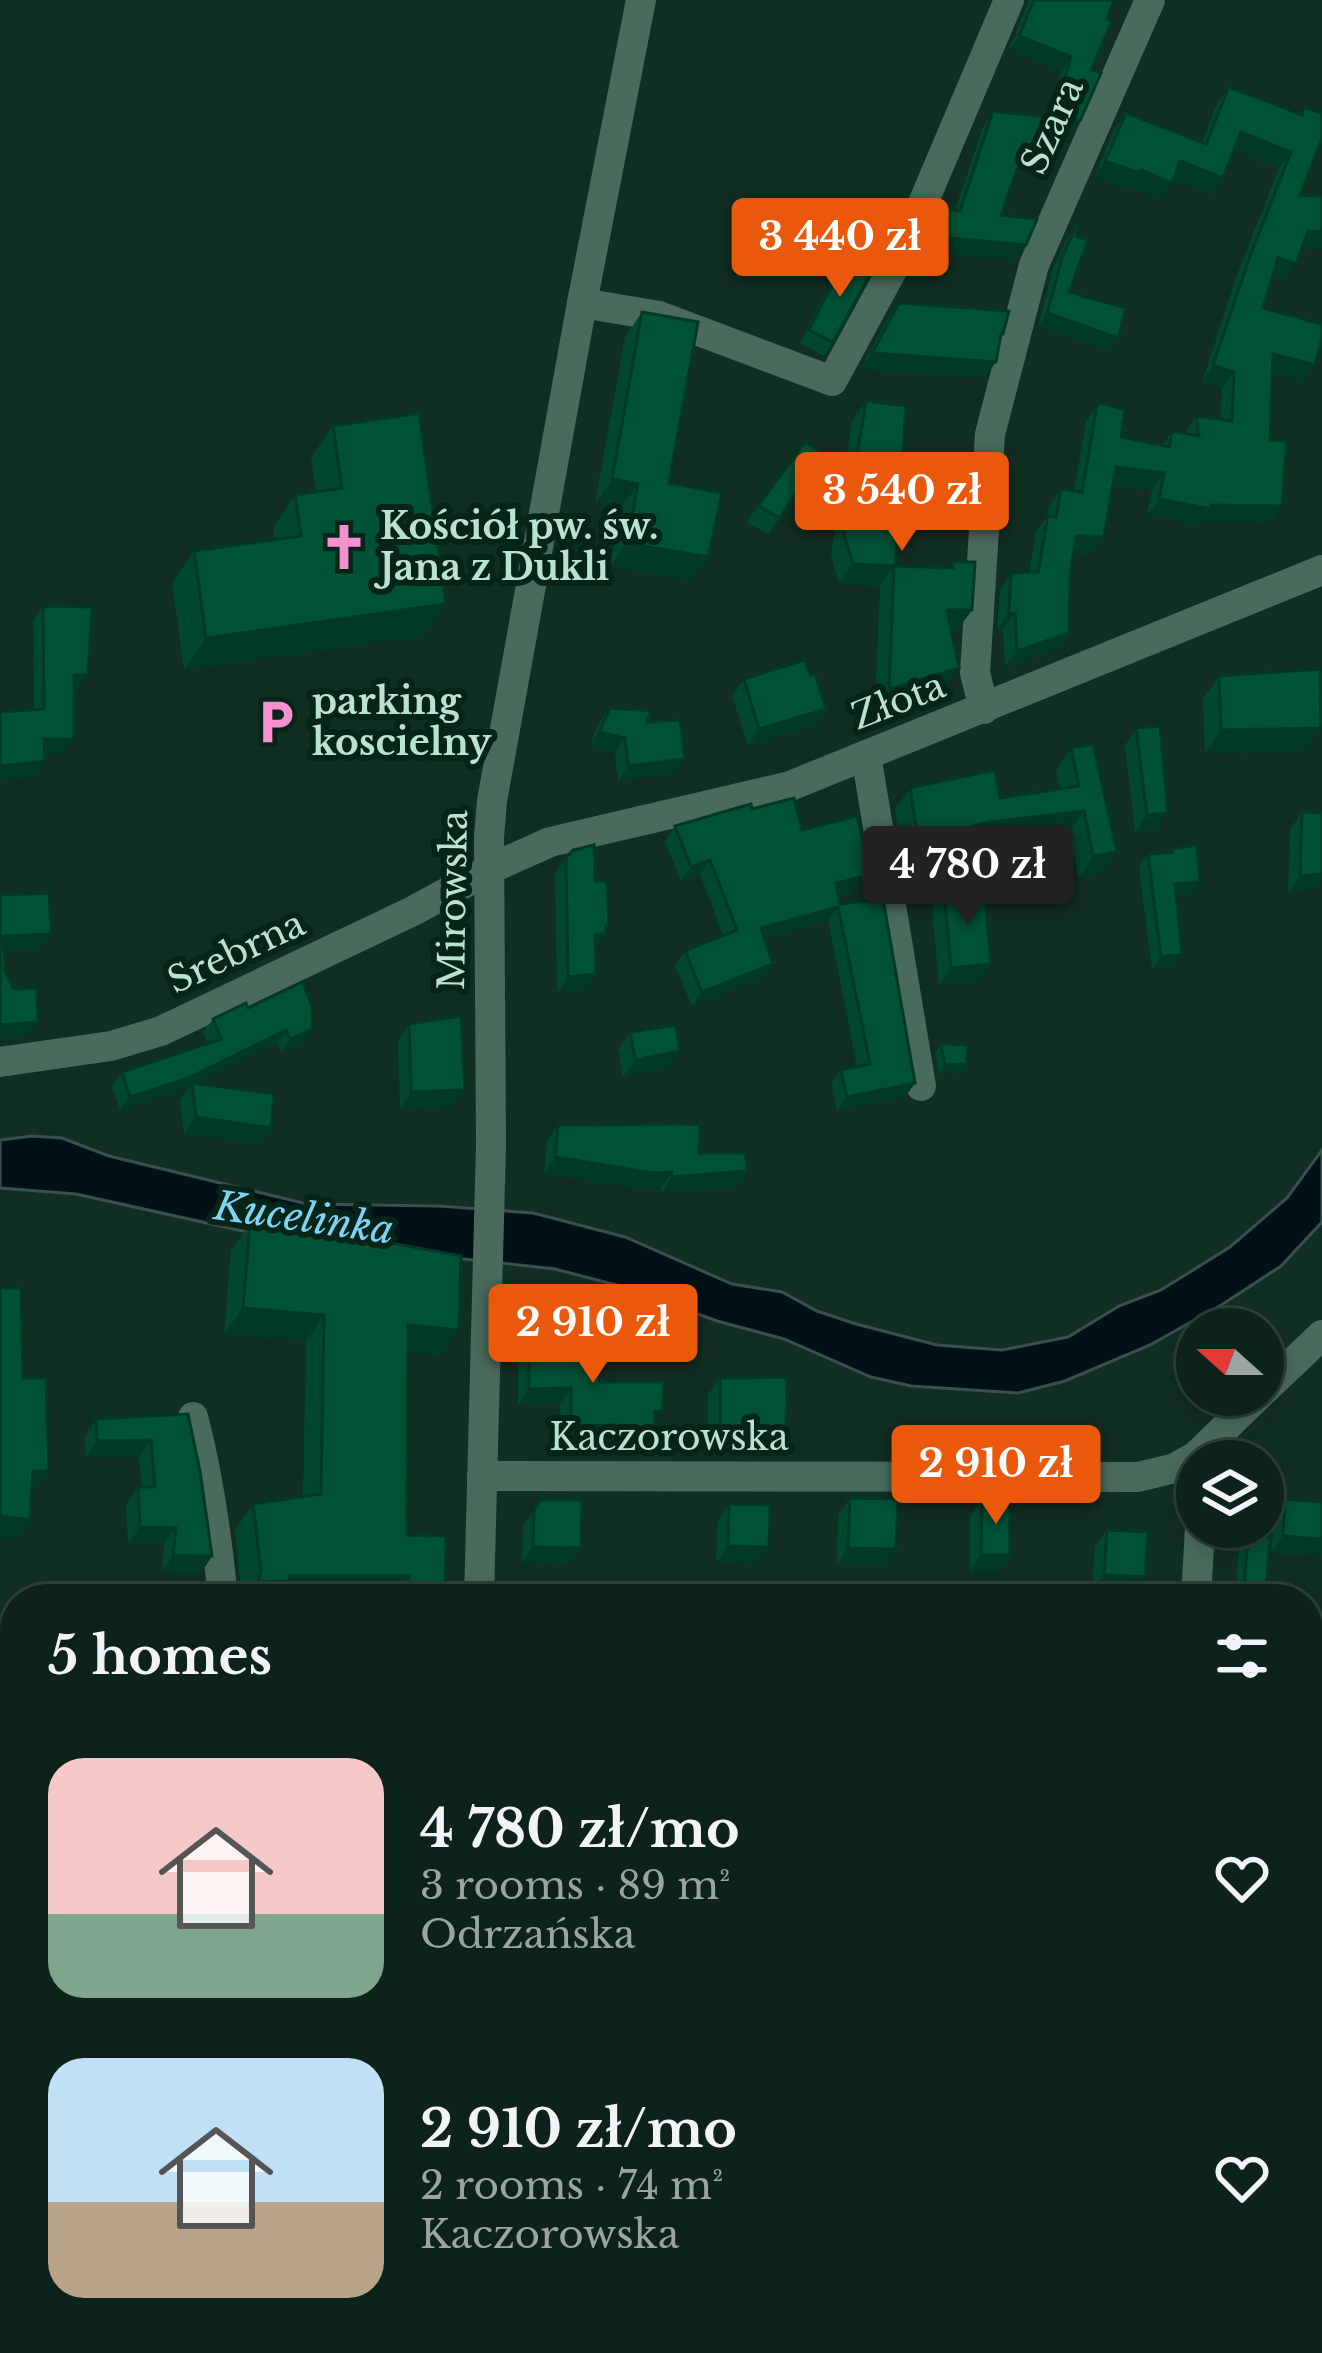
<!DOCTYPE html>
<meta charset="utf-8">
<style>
body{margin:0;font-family:"Libre Baskerville",serif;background:#162a23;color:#f1f3f6;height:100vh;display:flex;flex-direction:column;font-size:45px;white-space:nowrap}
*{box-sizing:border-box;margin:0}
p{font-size:39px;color:#9aa4a2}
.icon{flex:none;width:66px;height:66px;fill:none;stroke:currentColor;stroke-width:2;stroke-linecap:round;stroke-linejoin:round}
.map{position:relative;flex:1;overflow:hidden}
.details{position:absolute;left:0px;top:1584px;width:1323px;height:771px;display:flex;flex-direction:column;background:#0d221a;border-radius:48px 48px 0 0;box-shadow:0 6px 18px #0003,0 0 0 3px #2d3f39}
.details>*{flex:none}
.needle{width:78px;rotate:291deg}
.buttons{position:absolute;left:1176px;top:1308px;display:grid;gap:24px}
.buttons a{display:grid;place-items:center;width:108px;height:108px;border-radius:50%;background:#0d221a;box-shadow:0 6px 18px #0003,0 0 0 3px #2d3f39;font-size:60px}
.price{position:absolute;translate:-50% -102px;padding:0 27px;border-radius:12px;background:#ea580c;color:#fff;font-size:39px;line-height:78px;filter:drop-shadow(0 3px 6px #0008)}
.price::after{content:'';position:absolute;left:50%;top:72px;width:36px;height:27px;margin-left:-18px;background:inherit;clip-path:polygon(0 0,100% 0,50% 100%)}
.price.selected{background:#222;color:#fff}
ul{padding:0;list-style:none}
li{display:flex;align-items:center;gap:36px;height:300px;padding:0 48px}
li span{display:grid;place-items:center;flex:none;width:336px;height:240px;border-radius:36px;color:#555}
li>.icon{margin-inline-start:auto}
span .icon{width:144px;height:144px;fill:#fffc;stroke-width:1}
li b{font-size:51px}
h2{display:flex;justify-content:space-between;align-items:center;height:144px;padding:0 48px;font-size:51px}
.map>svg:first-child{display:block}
</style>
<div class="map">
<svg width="1322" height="2353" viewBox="0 0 1322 2353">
<rect width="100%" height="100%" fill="#112e22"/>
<polygon fill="#021117" stroke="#39504e" stroke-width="3" points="32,1136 62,1138 109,1156 307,1204 438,1206 533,1213 625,1237 732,1284 782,1292 817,1311 856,1324 937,1345 1002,1350 1068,1337 1119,1306 1161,1290 1230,1247 1287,1198 1322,1150 1322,1222 1281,1266 1223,1304 1150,1345 1065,1381 1018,1393 911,1386 871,1377 784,1339 717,1321 624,1287 555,1269 464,1259 441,1260 288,1241 76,1194 0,1188 0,1140"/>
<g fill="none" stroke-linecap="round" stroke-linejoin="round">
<g stroke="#496b5b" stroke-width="30">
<polyline points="582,303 659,316 832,381 904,248 1009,0"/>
<polyline points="984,709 975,673 990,434 1034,265 1150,0"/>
<polyline points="866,755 921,1086"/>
<polyline points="0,1062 111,1046 161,1031 413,911 490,869 550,842 790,786 1322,570"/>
<polyline points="1263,1391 1322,1335"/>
<path d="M193 1417C209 1477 217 1537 223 1599"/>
<polyline points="482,1476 1138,1477 1175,1468 1196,1456 1259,1395"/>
<polyline points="479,1599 491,1145 489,837 492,801 582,303 641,0"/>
<polyline points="1196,1599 1200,1527"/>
<polyline points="89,2353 95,2340"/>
<polyline points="465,2353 466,2340"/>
<polyline points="743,2353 745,2340"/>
<polyline points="1144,2353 1145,2340"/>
</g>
</g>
<g fill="#00472f">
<polygon points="1029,0 1114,0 1069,136 1043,133 1061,72 1009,50"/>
<polygon points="1229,87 1299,114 1304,107 1300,195 1322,249 1302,248 1296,264 1285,280 1273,276 1263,308 1315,365 1303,382 1272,374 1270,440 1282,506 1271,523 1202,522 1199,526 1147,515 1152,490 1113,485 1104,537 1092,554 1073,553 1058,649 1005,667 1003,629 997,629 1000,590 1011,573 1029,572 1036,532 1047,516 1049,506 1061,489 1074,491 1086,422 1097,405 1121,437 1162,446 1172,431 1185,433 1196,416 1221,419 1222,388 1202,382 1238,272 1279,168 1234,150 1211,194 1173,180 1160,200 1130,187 1128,190 1094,177 1114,130 1126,113 1202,142 1217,103"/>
<polygon points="993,111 1022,165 1019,164 1001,215 1015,260 929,252 935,224 946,209 955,210 983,127"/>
<polygon points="1076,226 1069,292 1118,338 1109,351 1038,327 1052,271 1067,239"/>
<polygon points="845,259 833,342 824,356 800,343 836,272"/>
<polygon points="899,303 1003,334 984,378 860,370 887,320"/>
<polygon points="642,312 669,483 708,557 691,581 610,567 621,508 595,504 625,337"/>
<polygon points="866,401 895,566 949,568 953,562 972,610 958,629 951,629 945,688 875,709 880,586 839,584 831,555 852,421"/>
<polygon points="333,426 446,604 424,636 184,670 172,582 194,551 275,539 273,527 295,495 316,492 311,457"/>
<polygon points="805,442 780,518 769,534 746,523"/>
<polygon points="43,606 78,690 74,690 64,753 45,754 45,761 35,776 0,780 0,712 34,710 33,620"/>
<polygon points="810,675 814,726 748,746 732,696 744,679"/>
<polygon points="1219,676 1321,728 1304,751 1205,753 1203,699"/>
<polygon points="610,708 647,722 685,759 674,773 618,781 615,753 589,747 599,723"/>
<polygon points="1136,728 1156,830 1135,832 1125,745"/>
<polygon points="1071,748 1117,852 1102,873 1079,878 1069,833 975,844 903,860 895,809 910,788 1000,798 1060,789 1056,770"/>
<polygon points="752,809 802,830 872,874 861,888 838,895 840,904 915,1083 905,1097 837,1111 831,1084 841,1070 857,1067 828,921 764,939 773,964 763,978 692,1006 675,966 685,951 723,936 700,874 681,881 665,841 675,826"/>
<polygon points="1302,812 1322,813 1322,877 1313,890 1288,892 1290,829"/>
<polygon points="1172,849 1200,882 1191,895 1176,896 1174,967 1152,969 1139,867 1148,854 1169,853"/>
<polygon points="566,858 595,881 606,934 596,949 585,990 557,993 555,873"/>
<polygon points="944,891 991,964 979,981 939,985 932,908"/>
<polygon points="303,982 304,1042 281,1052 277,1043 194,1083 260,1145 184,1134 180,1100 191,1085 177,1092 120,1110 112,1086 122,1072 208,1044 203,1032 213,1019 248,1008"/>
<polygon points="409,1024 453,1107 400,1108 398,1041"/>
<polygon points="630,1032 680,1051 668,1068 623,1077 618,1049"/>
<polygon points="941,1044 967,1064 962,1072 939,1073 935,1052"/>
<polygon points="558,1125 699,1153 747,1171 736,1187 661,1193 661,1188 642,1189 544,1173 547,1141"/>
<polygon points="250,1224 441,1356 408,1353 407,1535 445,1599 242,1599 235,1530 253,1504 303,1497 306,1341 224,1334 231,1250"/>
<polygon points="529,1337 600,1382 655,1423 655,1435 643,1451 604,1452 604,1441 560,1442 560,1404 518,1405 518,1353"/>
<polygon points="720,1378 774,1446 708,1446 708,1394"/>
<polygon points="188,1414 212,1556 201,1573 162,1572 164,1544 128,1544 126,1504 138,1487 142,1487 139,1457 85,1457 85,1436 96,1419"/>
<polygon points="850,1498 885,1566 837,1564 838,1515"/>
<polygon points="982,1499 1010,1555 998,1572 970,1572 970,1516"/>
<polygon points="1285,1499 1322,1502 1271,1553 1274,1516"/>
<polygon points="541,1500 569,1564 522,1563 523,1526"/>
<polygon points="729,1504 757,1564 716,1562 718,1520"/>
<polygon points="1107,1530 1134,1594 1092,1591 1095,1546"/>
<polygon points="1248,1536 1265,1599 1235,1599 1239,1548"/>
<polygon points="1322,1658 1322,1690 1316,1690"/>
<polygon points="1322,1888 1322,2036 1308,2034 1308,2012"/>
<polygon points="1321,2331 1322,2353 1230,2353 1232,2340 1308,2340"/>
<polygon points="36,2340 81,2340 73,2353 58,2353"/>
<polygon points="566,2340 615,2340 612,2353 563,2353"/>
</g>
<g fill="#003926">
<polygon points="1019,36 1071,57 1061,72 1009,50"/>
<polygon points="1053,118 1080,121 1069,136 1043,133"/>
<polygon points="1241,132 1291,152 1279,168 1230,148"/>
<polygon points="1025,147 1033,149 1022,165 1015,162"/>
<polygon points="1105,161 1141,170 1172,183 1160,200 1130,187 1128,190 1094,177"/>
<polygon points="1180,161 1223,178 1211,194 1169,178"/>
<polygon points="1308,231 1322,232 1322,249 1296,248"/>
<polygon points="940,237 1026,245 1015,260 929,252"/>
<polygon points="1278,258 1296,264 1285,280 1267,274"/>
<polygon points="1047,313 1118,338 1109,351 1038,327"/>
<polygon points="872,353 996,362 984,378 860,370"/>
<polygon points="1273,354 1315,365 1303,382 1261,371"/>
<polygon points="1213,365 1234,372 1222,388 1202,382"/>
<polygon points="1116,467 1164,473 1152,490 1104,484"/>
<polygon points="612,479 638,484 621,508 595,504"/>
<polygon points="1159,499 1211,505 1282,506 1271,523 1202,522 1199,526 1147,515"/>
<polygon points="1076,536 1104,537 1092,554 1064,552"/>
<polygon points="627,543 708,557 691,581 610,567"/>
<polygon points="853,564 894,566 880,586 839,584"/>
<polygon points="446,604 424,636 184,670 206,638"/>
<polygon points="947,610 972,610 958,629 933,629"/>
<polygon points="1009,613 1015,613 1003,629 997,629"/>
<polygon points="1069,633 1058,649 1005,667 1017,651"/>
<polygon points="959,668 945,688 875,709 889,689"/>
<polygon points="74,675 88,675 78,690 63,690"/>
<polygon points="826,709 814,726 748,746 759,729"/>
<polygon points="1321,728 1304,751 1205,753 1221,730"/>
<polygon points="599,732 625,738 615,753 589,747"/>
<polygon points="44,739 74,739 64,753 34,754"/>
<polygon points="685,759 674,773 618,781 628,766"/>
<polygon points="45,761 35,776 0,780 0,766"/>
<polygon points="1084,811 1069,833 975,844 903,860 918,839 990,822"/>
<polygon points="1168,813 1156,830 1135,832 1147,815"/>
<polygon points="1117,852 1102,873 1079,878 1093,856"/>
<polygon points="710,860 700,874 681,881 691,867"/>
<polygon points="872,874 861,888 826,898 836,883"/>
<polygon points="1322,874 1322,877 1313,890 1288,892 1300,876"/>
<polygon points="1200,882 1191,895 1167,897 1175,884"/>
<polygon points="838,907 828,921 751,942 761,928"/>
<polygon points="606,926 609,926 603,934 606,934 595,950 595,934"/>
<polygon points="51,934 41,949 0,951 3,936"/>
<polygon points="1182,954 1174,967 1152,969 1161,957"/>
<polygon points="773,964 763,978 692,1006 702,992"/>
<polygon points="991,964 979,981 939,985 951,968"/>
<polygon points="596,974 585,990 557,993 568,977"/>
<polygon points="38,1022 28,1036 0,1039 0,1025"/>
<polygon points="313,1029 304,1042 281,1052 290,1039"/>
<polygon points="286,1030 277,1043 177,1092 120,1110 130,1097"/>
<polygon points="680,1051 668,1068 623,1077 635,1060"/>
<polygon points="967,1064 962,1072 939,1073 945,1065"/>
<polygon points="915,1083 905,1097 837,1111 847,1097"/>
<polygon points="465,1090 453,1107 400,1108 411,1092"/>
<polygon points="196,1117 271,1128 260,1145 184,1134"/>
<polygon points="555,1157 672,1172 661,1188 642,1189 544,1173"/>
<polygon points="747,1171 736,1187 661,1193 672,1177"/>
<polygon points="243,1308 324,1315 306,1341 224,1334"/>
<polygon points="408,1325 459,1330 441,1356 390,1351"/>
<polygon points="571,1388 560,1404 518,1405 529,1389"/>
<polygon points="615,1425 604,1441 560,1442 571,1426"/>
<polygon points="720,1429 786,1429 774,1446 708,1446"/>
<polygon points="655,1435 643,1451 604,1452 615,1436"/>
<polygon points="151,1440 139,1457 85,1457 97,1441"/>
<polygon points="33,1471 49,1471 34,1492 18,1492"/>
<polygon points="0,1516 30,1520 16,1540 0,1539"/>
<polygon points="140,1527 176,1528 164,1544 128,1544"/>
<polygon points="1283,1536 1322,1539 1322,1556 1271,1553"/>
<polygon points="728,1546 769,1547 757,1564 716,1562"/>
<polygon points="533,1547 581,1548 569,1564 522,1563"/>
<polygon points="848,1548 896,1549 885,1566 837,1564"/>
<polygon points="173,1555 212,1556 201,1573 162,1572"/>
<polygon points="981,1555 1010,1555 998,1572 970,1572"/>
<polygon points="1104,1575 1145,1577 1134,1594 1092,1591"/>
<polygon points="289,1576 409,1576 393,1599 246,1599 258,1582"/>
<polygon points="0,1706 15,1708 15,1726 0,1723"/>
<polygon points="0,2003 15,2006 15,2026 0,2023"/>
<polygon points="1315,2019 1322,2019 1322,2036 1308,2034 1308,2029"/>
<polygon points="1308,2186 1322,2187 1322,2202 1308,2200"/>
</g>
<g fill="#005237" stroke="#003926" stroke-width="3">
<polygon points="1034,0 1114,0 1107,19 1112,21 1091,70 1101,73 1080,121 1053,118 1071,57 1019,36"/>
<polygon points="1229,87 1302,115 1304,107 1322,113 1322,139 1300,195 1322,196 1322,232 1308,231 1296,264 1278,258 1263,308 1322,324 1322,338 1315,365 1273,354 1270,440 1287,441 1282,506 1211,505 1211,509 1159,499 1164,473 1116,467 1104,537 1076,536 1070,576 1069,633 1017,651 1015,613 1009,613 1011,573 1038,572 1048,516 1056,517 1061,489 1082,492 1097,405 1101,403 1125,410 1121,437 1169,447 1172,431 1199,436 1196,416 1232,421 1234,372 1213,365 1250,256 1291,152 1241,132 1223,178 1180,161 1172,183 1141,170 1140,173 1105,161 1126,113 1206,144"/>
<polygon points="993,111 1045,117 1033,149 1025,147 1001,215 1037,219 1026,245 940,237 946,209 960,211"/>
<polygon points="1076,226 1079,226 1076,236 1088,240 1069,292 1126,308 1118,338 1047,313 1062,258"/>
<polygon points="845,259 871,272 833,342 809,330"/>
<polygon points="899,303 1009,311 1003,334 1001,334 996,362 872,353"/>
<polygon points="642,312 698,322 669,483 722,493 708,557 627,543 638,484 612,479"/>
<polygon points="866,401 906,406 895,566 953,568 953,562 975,562 972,610 947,610 959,668 889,689 894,566 853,564 844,535"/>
<polygon points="419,413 446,604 206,638 194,551 301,536 295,495 342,488 333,426"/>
<polygon points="805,442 820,451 780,518 758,506"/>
<polygon points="43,606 92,607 88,675 74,675 74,739 44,739 45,761 0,766 0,712 44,709"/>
<polygon points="805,660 810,675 815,674 826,709 759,729 744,679"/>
<polygon points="1320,669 1321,728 1221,730 1219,676"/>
<polygon points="610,708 651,711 647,722 680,720 685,759 628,766 625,738 599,732"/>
<polygon points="1160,726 1168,813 1147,815 1136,728"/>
<polygon points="1093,744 1117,852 1093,856 1084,811 990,822 918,839 910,788 995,770 1000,798 1079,786 1071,748"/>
<polygon points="794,798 802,830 857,816 872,874 836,883 840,904 883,899 915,1083 847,1097 841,1070 870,1064 838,907 761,928 773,964 702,992 685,951 737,930 710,860 691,867 675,826 751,804 752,809"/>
<polygon points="1302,812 1322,813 1322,874 1300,876"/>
<polygon points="594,845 595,881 607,881 609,926 606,926 606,934 595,934 596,974 568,977 566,858 573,850"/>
<polygon points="1197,845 1200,882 1175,884 1182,954 1161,957 1148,854 1172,852 1172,849"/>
<polygon points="984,887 991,964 951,968 944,891"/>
<polygon points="49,893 51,934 3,936 5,971 14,989 37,988 38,1022 0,1025 0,895"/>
<polygon points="303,982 312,1007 313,1029 290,1039 286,1030 186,1079 130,1097 122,1072 221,1039 213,1019 246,1003 248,1008"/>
<polygon points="461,1016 465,1090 411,1092 409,1024"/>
<polygon points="676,1025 680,1051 635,1060 630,1032"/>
<polygon points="941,1044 968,1045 967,1064 945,1065"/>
<polygon points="192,1083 274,1094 271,1128 196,1117"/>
<polygon points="700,1124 699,1153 746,1153 747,1171 672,1177 672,1172 653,1173 555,1157 558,1125"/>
<polygon points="250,1224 322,1230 461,1256 459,1330 408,1325 407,1535 446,1536 445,1599 409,1599 409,1576 289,1576 290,1581 258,1582 261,1571 253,1504 321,1494 324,1315 243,1308"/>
<polygon points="0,1288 21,1288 23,1378 46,1378 49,1471 33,1471 30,1520 0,1516"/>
<polygon points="529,1337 600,1337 600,1382 664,1382 663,1411 655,1411 655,1435 615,1436 615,1425 571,1426 571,1388 529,1389"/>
<polygon points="787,1377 786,1429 720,1429 720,1378"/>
<polygon points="188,1414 200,1471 212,1556 173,1555 176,1528 140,1527 138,1487 155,1487 151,1440 97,1441 96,1419"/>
<polygon points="850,1498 898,1499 896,1549 848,1548"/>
<polygon points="982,1499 1010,1500 1010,1555 981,1555"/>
<polygon points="1285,1499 1322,1502 1322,1539 1283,1536"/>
<polygon points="541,1500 582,1500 581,1548 533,1547 534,1509"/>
<polygon points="729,1504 770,1505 769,1547 728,1546"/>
<polygon points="1107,1530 1148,1532 1145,1577 1104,1575"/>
<polygon points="1248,1536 1270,1538 1265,1599 1243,1599"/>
<rect x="799" y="1592" width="43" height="7"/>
<polygon points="0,1678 15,1679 15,1708 0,1706"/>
<polygon points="0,1764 14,1767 4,1820 0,1820"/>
<polygon points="0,1948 15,1950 15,2006 0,2003"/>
<polygon points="1322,1976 1322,2019 1315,2019"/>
<polygon points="1308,2135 1322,2136 1322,2187 1308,2186"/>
<polygon points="1308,2233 1322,2234 1322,2353 1238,2353 1239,2340 1308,2340"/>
<polygon points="574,2340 615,2340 612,2353 570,2353"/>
</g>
<defs>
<symbol id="church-bare" viewBox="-9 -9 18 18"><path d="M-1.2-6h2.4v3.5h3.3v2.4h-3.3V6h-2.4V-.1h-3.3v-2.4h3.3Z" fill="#f690cf" stroke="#072418" stroke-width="2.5" paint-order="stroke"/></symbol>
<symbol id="parking-bare" viewBox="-9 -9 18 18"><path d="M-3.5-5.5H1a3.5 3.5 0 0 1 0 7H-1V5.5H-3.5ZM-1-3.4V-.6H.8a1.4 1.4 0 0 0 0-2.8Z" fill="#f690cf" stroke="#072418" stroke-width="2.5" paint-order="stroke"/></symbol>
</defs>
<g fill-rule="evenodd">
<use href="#church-bare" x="311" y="514" width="66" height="66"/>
<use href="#parking-bare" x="243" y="689" width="66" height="66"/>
</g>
<g text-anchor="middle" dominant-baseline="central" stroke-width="12" stroke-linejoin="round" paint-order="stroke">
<g font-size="36" fill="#b9e3ce" stroke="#072418">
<text transform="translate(1052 126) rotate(-66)">Szara</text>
<text transform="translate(898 701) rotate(-21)">Złota</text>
<text transform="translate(453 900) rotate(-89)">Mirowska</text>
<text transform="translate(236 952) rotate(-25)">Srebrna</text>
<text x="669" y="1437">Kaczorowska</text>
</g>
<g font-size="36" font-weight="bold" fill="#b9e3ce" stroke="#072418" text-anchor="start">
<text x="380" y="526">Kościół pw. św.<tspan x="380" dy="41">Jana z Dukli</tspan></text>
<text x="312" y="701">parking<tspan x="312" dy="41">koscielny</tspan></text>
</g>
<g font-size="39" font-style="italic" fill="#7dd5f5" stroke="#072418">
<text transform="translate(304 1218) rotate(8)">Kucelinka</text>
</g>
</g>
</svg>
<div class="buttons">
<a><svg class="needle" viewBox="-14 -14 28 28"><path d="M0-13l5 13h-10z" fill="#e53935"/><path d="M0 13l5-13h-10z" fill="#9aa4a2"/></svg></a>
<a><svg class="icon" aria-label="layers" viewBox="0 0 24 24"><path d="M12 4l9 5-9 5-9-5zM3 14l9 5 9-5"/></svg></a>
</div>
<b class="price" style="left:840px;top:300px">3 440 zł</b>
<b class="price" style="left:902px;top:554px">3 540 zł</b>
<b class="price selected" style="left:968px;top:928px">4 780 zł</b>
<b class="price" style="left:593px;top:1386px">2 910 zł</b>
<b class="price" style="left:996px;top:1527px">2 910 zł</b>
<section class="details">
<h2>5 homes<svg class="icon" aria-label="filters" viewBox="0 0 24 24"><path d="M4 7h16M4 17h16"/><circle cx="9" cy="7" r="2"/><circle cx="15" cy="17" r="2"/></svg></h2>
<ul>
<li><span style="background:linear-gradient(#f6c9c9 65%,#7fa58c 0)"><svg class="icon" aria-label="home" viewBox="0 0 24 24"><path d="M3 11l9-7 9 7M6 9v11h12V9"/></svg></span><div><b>4 780 zł/mo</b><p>3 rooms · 89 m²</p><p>Odrzańska</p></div><svg class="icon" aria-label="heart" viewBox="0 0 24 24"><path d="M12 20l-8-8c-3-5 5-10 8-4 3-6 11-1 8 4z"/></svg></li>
<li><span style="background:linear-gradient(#bfe0f5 60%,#b9a48a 0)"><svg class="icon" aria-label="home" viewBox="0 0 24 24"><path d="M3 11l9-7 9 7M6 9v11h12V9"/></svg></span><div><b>2 910 zł/mo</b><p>2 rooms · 74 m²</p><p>Kaczorowska</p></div><svg class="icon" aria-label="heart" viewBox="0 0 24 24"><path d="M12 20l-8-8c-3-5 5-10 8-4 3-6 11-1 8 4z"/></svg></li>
</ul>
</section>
</div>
